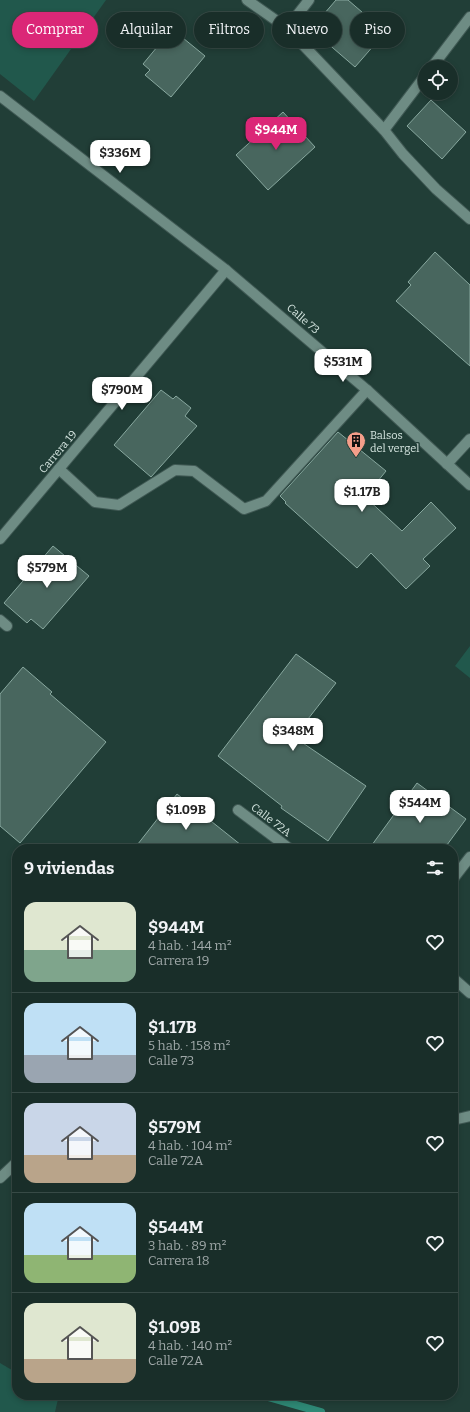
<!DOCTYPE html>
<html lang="es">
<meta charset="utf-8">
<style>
body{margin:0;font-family:Bitter,serif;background:#263a35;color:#f1f3f6;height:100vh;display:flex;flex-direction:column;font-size:15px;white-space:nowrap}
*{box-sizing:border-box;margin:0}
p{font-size:13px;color:#9fa8a8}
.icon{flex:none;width:22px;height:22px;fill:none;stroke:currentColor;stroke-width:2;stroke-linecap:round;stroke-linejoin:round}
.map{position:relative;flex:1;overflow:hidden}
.sheet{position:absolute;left:12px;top:844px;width:446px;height:556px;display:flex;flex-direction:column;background:#192e29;border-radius:16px;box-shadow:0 2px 6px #0003,0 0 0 1px #374a46}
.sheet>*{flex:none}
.top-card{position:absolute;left:12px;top:12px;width:446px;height:36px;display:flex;gap:8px}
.buttons{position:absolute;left:418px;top:60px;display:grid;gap:8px}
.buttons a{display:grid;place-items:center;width:40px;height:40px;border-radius:50%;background:#192e29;box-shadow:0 2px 6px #0003,0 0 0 1px #374a46;font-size:20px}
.price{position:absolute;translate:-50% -34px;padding:0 9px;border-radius:8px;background:#fff;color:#222;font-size:13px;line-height:26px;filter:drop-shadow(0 1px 2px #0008)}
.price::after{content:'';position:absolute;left:50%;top:24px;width:12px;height:9px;margin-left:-6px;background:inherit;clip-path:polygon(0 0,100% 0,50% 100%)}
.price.on{background:#db2777;color:#fff}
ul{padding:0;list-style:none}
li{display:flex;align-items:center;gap:12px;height:100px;padding:0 12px}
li+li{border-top:1px solid #374a46}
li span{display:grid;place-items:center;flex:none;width:112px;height:80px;border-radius:12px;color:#555}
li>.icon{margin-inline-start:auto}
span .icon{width:48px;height:48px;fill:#fffc;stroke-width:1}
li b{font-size:17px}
h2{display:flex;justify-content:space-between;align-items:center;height:48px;padding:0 12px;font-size:17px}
.tag{padding:0 14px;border-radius:18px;background:#192e29;box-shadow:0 2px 6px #0003,0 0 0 1px #374a46;font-size:14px;line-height:36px}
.tag.on{background:#db2777;color:#fff}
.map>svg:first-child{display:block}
</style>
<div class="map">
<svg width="470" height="1412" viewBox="0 0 470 1412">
<rect width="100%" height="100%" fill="#213e37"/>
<g fill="#21584c">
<polygon points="0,0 106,0 34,101 0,74"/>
<polygon points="470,646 470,678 455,666"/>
<polygon points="0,1363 17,1373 17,1395 52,1395 58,1399 55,1412 0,1412"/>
</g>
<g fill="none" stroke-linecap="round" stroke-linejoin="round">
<polyline stroke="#2e8875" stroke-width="8" points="261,1395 321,1412"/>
</g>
<g fill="#48665e" stroke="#88a89f">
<polygon points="336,0 348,0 377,25 374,29 382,36 355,67 311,29"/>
<polygon points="172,29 205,56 171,97 145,75 150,70 143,64"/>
<polygon points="431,100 466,132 442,159 407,126"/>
<polygon points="283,112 315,147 268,190 236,155"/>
<polygon points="435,252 470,285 470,366 396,301 411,285 408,282"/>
<polygon points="161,390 173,399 176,396 191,408 185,416 197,426 151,477 114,445"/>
<polygon points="338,432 386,471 365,497 402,531 431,502 456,528 423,559 430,566 406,589 371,553 357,568 285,503 286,502 280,496"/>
<polygon points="53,546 89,576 43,629 31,619 27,623 4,603"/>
<polygon points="296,654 336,683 294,737 366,786 328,841 281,808 282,806 218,756"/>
<polygon points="23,667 52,692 50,694 106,742 20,843 0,826 0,694"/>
<polygon points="417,783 466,819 444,849 369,849"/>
<polygon points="177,794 246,849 134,849"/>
</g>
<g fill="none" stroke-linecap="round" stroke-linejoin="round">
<defs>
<g id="street">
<polyline points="247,0 287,28 384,130 403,154 436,189 470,219"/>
<polyline points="287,28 309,0"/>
<polyline points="432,67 470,17"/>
<polyline points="0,96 226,270 367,390 470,485"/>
<polyline points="384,130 425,76"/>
<polyline points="447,464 470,439"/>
<polyline points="59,469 95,502 119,505 175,470 194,471 244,509 266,501 367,390"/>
<polyline points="0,539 226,270"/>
<polyline points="0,620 7,626"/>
<polyline points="238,810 290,849"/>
<polyline points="453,879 470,857"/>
<polyline points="453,978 470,993"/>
<polyline points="453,1120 470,1116"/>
<polyline points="0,1178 17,1162"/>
</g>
</defs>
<use href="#street" stroke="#405954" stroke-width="12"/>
<use href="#street" stroke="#6e8c84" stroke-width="10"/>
</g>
<defs>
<symbol id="building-pin" viewBox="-11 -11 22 30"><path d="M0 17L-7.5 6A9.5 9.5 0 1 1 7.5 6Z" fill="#f49e8a" stroke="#213e37"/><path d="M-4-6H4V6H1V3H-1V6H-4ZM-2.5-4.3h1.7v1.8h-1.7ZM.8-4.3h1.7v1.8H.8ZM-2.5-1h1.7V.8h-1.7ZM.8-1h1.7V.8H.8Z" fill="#111"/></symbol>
</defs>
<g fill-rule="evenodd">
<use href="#building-pin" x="345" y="430" width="22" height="30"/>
</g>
<g text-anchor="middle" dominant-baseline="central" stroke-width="3" stroke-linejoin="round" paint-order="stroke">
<g font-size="11" fill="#d3e3de" stroke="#213e37">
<text transform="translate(303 319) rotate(41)">Calle 73</text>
<text transform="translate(58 452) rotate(-50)">Carrera 19</text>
<text transform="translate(271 820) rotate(37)">Calle 72A</text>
</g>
<g font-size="11" fill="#d3e3de" stroke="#213e37" text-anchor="start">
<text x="370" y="435">Balsos<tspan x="370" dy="13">del vergel</tspan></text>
</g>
</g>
</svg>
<div class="buttons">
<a><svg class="icon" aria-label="locate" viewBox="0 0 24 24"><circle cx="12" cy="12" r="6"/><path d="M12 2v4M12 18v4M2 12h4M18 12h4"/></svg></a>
</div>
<b class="price on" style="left:276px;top:151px">$944M</b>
<b class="price" style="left:120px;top:174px">$336M</b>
<b class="price" style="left:343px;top:383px">$531M</b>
<b class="price" style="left:122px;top:411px">$790M</b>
<b class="price" style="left:362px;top:513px">$1.17B</b>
<b class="price" style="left:47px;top:589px">$579M</b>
<b class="price" style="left:293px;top:752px">$348M</b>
<b class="price" style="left:420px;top:824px">$544M</b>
<b class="price" style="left:186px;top:831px">$1.09B</b>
<div class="top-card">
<a class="tag on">Comprar</a>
<a class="tag">Alquilar</a>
<a class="tag">Filtros</a>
<a class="tag">Nuevo</a>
<a class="tag">Piso</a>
</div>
<section class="sheet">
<h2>9 viviendas<svg class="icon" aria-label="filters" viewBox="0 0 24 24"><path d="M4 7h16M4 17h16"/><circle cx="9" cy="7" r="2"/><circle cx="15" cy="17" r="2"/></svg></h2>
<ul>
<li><span style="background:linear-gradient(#dfe7d0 60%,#7fa58c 0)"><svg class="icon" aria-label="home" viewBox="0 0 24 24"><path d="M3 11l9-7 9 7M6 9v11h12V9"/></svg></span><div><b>$944M</b><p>4 hab. · 144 m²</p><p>Carrera 19</p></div><svg class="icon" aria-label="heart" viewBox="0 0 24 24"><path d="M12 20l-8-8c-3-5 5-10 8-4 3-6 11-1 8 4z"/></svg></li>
<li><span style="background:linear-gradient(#bfe0f5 65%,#9aa5b1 0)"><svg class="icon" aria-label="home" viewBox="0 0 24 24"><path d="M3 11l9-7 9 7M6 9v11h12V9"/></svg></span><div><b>$1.17B</b><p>5 hab. · 158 m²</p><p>Calle 73</p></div><svg class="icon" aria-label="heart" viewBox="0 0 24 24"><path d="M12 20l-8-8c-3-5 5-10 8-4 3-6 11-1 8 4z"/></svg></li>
<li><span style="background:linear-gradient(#c9d6e8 65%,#b9a48a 0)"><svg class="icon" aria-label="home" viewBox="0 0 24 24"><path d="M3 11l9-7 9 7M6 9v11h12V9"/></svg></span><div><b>$579M</b><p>4 hab. · 104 m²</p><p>Calle 72A</p></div><svg class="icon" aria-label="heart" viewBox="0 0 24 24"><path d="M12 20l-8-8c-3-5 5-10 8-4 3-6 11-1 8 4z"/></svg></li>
<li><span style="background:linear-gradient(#bfe0f5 65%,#8fb573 0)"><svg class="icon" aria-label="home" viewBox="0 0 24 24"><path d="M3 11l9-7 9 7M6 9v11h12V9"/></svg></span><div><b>$544M</b><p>3 hab. · 89 m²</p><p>Carrera 18</p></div><svg class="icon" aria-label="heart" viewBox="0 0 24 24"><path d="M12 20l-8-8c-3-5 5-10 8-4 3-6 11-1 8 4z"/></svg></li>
<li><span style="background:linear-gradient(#dfe7d0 70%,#b9a48a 0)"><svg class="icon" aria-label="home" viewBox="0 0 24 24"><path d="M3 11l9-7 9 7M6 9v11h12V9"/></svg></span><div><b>$1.09B</b><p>4 hab. · 140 m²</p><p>Calle 72A</p></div><svg class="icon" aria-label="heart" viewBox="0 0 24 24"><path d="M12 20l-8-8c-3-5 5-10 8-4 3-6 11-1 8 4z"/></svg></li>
</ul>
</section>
</div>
